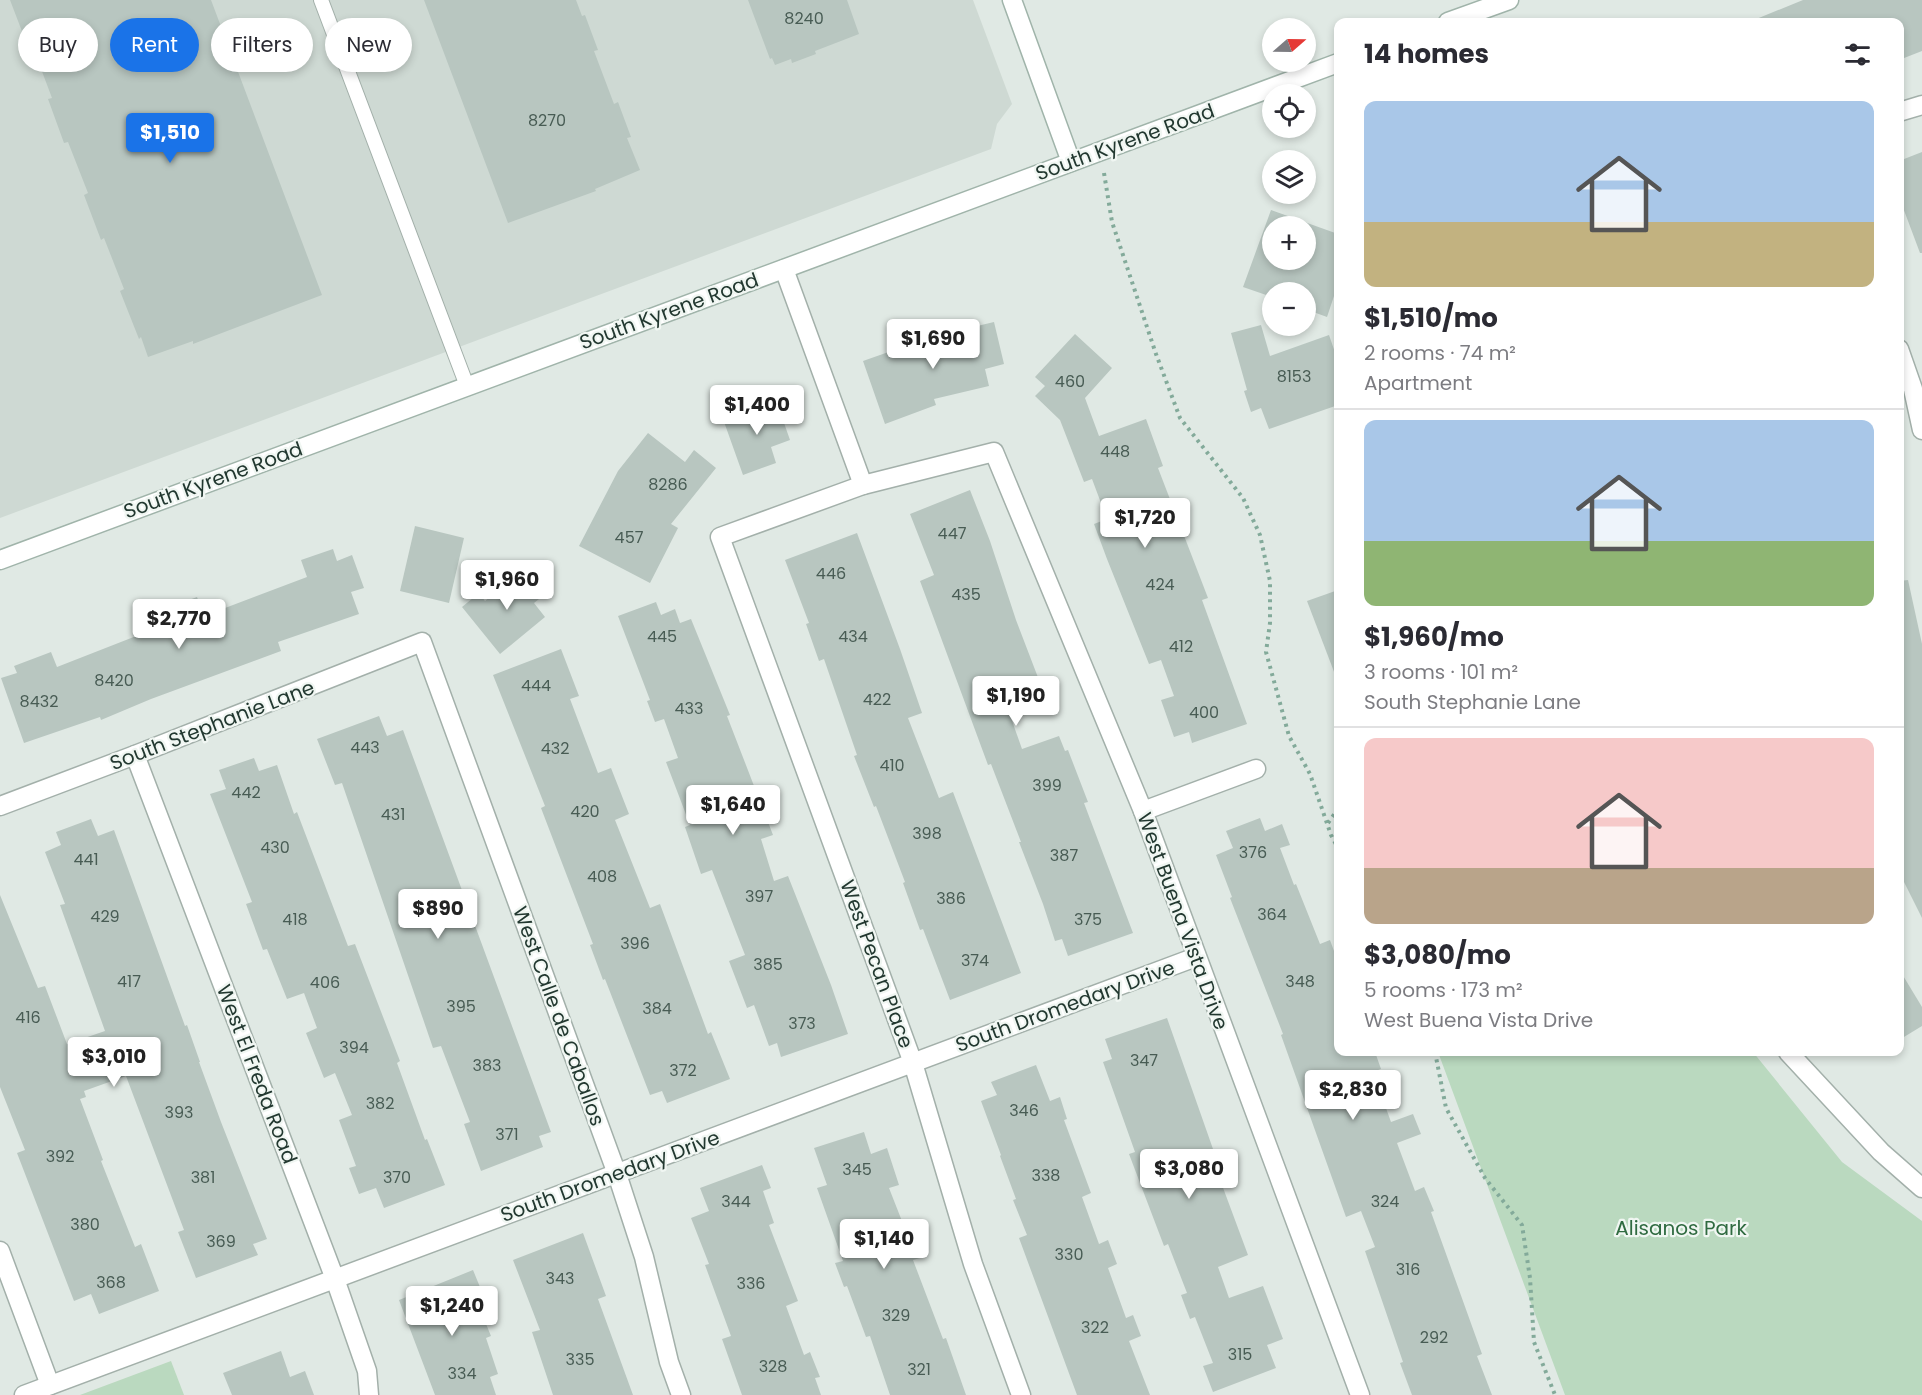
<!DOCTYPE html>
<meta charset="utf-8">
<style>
body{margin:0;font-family:Poppins,sans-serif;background:#f7f7f7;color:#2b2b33;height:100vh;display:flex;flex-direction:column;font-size:22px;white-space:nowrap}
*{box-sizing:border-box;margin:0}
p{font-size:20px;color:#7c7c81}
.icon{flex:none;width:33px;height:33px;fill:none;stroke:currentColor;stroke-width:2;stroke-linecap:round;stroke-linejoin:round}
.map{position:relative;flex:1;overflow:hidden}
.panel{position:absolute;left:1334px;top:18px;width:570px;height:1038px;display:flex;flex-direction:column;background:#fff;border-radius:12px;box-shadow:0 3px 9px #0003}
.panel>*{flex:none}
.hud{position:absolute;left:18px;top:18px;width:570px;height:54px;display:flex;gap:12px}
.needle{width:39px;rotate:70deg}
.tools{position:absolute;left:1262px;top:18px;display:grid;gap:12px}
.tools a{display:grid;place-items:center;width:54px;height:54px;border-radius:50%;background:#fff;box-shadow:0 3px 9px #0003;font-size:30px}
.price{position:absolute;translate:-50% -51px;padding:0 14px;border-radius:6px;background:#fff;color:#222;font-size:20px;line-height:39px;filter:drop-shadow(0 2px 3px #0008)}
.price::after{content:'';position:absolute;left:50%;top:36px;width:18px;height:14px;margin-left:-9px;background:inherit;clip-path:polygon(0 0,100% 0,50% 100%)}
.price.current{background:#1a73e8;color:#fff}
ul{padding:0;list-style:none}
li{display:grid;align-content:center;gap:12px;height:318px;padding:0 30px}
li+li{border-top:2px solid #e1e1e2}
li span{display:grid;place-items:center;height:186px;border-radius:12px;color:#555}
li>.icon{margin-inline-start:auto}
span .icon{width:108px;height:108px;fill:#fffc;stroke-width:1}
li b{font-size:26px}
h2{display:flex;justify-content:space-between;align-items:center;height:72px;padding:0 30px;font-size:26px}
.chip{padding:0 21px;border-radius:27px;background:#fff;box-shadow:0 3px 9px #0003;font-size:21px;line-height:54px}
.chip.current{background:#1a73e8;color:#fff}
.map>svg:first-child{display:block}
</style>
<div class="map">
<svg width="1922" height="1395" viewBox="0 0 1922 1395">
<rect width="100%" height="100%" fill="#e0e9e4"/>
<polygon fill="#ced9d3" points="0,0 973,0 1012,104 997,124 991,149 0,518"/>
<g fill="#bad9bf">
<polygon points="1438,1052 1753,1052 1842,1162 1922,1221 1922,1395 1565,1395"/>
<polygon points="171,1361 184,1395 80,1395"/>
</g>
<g fill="#b8c6c0" fill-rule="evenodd">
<polygon points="10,0 211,0 322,295 193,344 193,341 148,357 141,337 139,339 120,291 124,289 104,238 101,240 84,195 88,193 68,142 64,143 48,99 52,98 32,45 28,47"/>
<polygon points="424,0 576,0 582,16 585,15 598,50 594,51 614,104 618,102 631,137 627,138 640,170 595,189 596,191 508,223"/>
<polygon points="748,0 847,0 859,34 815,51 816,54 792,63 791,59 775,65 772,58 770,59"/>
<polygon points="1803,0 1922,0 1922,51 1899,60 1899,22 1749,22"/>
<polygon points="1922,152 1922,253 1920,253 1899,197 1899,161"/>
<path d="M1271 210 1338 234V284L1327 317 1305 309V292H1272V297L1243 287ZM1272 226H1305V260H1272Z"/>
<polygon points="994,322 1004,364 985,369 989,386 934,399 936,405 885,424 863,361 931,337"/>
<polygon points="1261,325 1270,356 1329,335 1338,361 1338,405 1269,429 1261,408 1251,412 1244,391 1247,390 1231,333"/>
<polygon points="1075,334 1112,368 1085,398 1099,436 1146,419 1163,466 1158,468 1208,598 1202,600 1247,724 1192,743 1189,732 1174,737 1161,700 1174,696 1161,660 1149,664 1107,559 1094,524 1107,519 1092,479 1084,482 1060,420 1035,396 1045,386 1035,377"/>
<polygon points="776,400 790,440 771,447 776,463 743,475 723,419"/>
<polygon points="648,433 685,462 694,450 716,468 671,524 678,528 650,583 579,546 618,471"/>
<polygon points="970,490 990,541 1016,620 1047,701 1010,715 1022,749 1059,736 1065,751 1068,750 1088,802 1084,803 1133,933 1068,956 1062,939 1055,941 1043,904 1019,842 1021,842 991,764 988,765 920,581 934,575 910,514"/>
<polygon points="415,526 464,538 449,603 400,591"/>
<polygon points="857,533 900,649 922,713 908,718 939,798 953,792 1021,973 950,1000 923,929 920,930 903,883 905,882 876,806 874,807 854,756 857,755 824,659 819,661 806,624 809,623 785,560"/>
<polygon points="333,549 337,561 352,555 364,588 351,592 359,614 278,642 281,651 151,699 101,720 100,717 24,743 1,678 17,673 14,666 51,652 57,667 149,631 144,617 197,597 204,616 307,577 301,560"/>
<polygon points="523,569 544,595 534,603 545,617 500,654 462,607 479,593 485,601"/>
<polygon points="1908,580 1922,644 1922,918 1899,872 1899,581"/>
<polygon points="1338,590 1338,677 1336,677 1307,601"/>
<polygon points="656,602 661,615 675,609 680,623 691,619 730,715 727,716 773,835 761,839 774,881 788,876 831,985 848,1034 781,1057 777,1043 769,1046 754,1005 747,1008 729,961 745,955 712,870 701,874 685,827 690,825 666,762 678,758 664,719 655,722 647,701 650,700 618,616"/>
<polygon points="561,649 579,696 570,699 598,773 611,768 629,814 615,820 650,908 660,904 708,1034 711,1032 730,1079 667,1103 662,1091 650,1095 605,979 603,980 590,945 593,944 541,808 545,806 493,675"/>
<polygon points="379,716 387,736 403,730 551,1132 539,1136 543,1147 481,1171 464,1124 470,1122 441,1046 433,1048 342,783 335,785 317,739"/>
<polygon points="254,758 259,771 277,765 294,814 297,812 348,946 355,944 400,1061 397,1063 425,1140 427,1139 445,1185 384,1208 376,1188 359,1194 349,1168 356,1166 339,1120 352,1115 335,1073 324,1078 306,1033 317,1028 304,993 287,999 267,949 263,950 246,904 252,902 210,794 226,789 219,770"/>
<polygon points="1260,818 1265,831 1282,824 1290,845 1280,848 1294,885 1296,884 1320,944 1330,940 1338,962 1338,1052 1375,1052 1381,1069 1373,1072 1391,1122 1413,1114 1421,1134 1397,1143 1415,1191 1424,1187 1434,1211 1431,1212 1482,1354 1477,1356 1492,1395 1412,1395 1400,1363 1403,1362 1365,1251 1375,1247 1361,1211 1346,1217 1281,1035 1283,1034 1230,898 1232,897 1216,855 1233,848 1226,831"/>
<polygon points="91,819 98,836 114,830 185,1026 187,1025 200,1062 199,1062 221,1122 267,1239 253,1244 258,1255 196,1278 178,1232 184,1230 126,1076 84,1091 86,1097 80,1099 103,1160 101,1161 135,1247 141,1244 159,1291 99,1314 91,1294 74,1301 17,1153 25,1150 0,1087 0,895 38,988 45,986 67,1044 105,1031 60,905 65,904 45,852 61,845 56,832"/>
<polygon points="1899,969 1922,1007 1922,1026 1899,1040"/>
<polygon points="1167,1018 1213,1149 1209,1150 1248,1255 1218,1267 1229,1298 1263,1286 1283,1339 1267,1345 1276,1368 1213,1392 1203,1366 1213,1363 1195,1317 1190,1319 1181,1295 1187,1293 1168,1244 1164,1246 1129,1154 1135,1152 1103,1062 1112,1059 1105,1039"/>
<polygon points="1036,1065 1050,1101 1060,1097 1067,1119 1064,1120 1091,1193 1082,1197 1099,1244 1108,1240 1117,1264 1108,1268 1126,1318 1133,1315 1141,1336 1129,1341 1150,1395 1077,1395 1019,1238 1027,1235 1013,1200 1016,1199 1000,1156 1001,1155 981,1101 997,1095 991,1082"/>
<polygon points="864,1132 871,1154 887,1148 899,1185 889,1188 909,1239 912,1238 920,1258 913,1260 943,1339 946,1338 966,1395 890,1395 870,1336 866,1337 847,1286 844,1287 835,1263 843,1261 817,1188 827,1185 814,1148"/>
<polygon points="762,1165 771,1188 763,1191 774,1223 769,1225 798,1301 786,1306 804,1355 810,1352 820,1377 815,1378 821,1395 742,1395 722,1339 731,1336 705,1265 709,1264 691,1218 709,1211 700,1188"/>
<polygon points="583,1233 606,1296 598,1299 633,1395 553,1395 532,1332 540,1330 513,1260"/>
<polygon points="473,1270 482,1292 474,1295 491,1336 486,1338 498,1374 490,1377 496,1395 435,1395 399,1300"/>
<polygon points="281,1351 290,1377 305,1371 314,1395 232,1395 223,1373"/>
</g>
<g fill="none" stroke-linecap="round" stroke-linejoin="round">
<defs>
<polyline id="lane" points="321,0 467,386"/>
<g id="street">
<polyline points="1899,112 1922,105"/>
<polyline points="784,269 863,485"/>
<polyline points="1899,349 1913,389 1922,430"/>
<polyline points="135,755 335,1279 367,1371 369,1395"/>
<polyline points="0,806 135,755 422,642 617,1174 644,1257 669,1362 681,1395"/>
<polyline points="1143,811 1256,769"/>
<polyline points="1788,1052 1881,1152 1922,1188"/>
<polyline points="0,1251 50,1385"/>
<polyline points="24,1395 1196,957"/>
<polyline points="1021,1395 973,1264 913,1063 720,537 863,485 994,452 1143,811 1360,1395"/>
</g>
<g id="secondary">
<polyline points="1012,0 1071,162"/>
<polyline points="1448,22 1509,0"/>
<polyline points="0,560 1338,63"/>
</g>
</defs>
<use href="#lane" stroke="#a3b0aa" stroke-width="16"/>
<use href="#street" stroke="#a3b0aa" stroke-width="21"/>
<use href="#secondary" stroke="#a0b4aa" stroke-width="21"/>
<g stroke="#83aa9a" stroke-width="4" stroke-dasharray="3 4.5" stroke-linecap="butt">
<polyline points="1104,173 1112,222 1156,354 1180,418 1243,498 1260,535 1270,581 1270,623 1266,652 1289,736 1310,774 1331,835 1338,848"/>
<polyline points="1328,823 1338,809"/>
<polyline points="1435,1052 1446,1108 1485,1178 1522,1225 1530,1278 1534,1342 1555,1395"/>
</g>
<use href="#lane" stroke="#fff" stroke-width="14"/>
<use href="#street" stroke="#fff" stroke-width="18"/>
<use href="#secondary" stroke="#fff" stroke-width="18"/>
</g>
<g text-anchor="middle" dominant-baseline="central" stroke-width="4.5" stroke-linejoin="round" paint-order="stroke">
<g font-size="16" fill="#485c54">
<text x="804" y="18">8240</text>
<text x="547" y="120">8270</text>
<text x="1294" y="376">8153</text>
<text x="1070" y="381">460</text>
<text x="1115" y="451">448</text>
<text x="668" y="484">8286</text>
<text x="952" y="533">447</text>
<text x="629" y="537">457</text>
<text x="831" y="573">446</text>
<text x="1160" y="584">424</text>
<text x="966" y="594">435</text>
<text x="662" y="636">445</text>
<text x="853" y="636">434</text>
<text x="1181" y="646">412</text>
<text x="114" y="680">8420</text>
<text x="536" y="685">444</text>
<text x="877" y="699">422</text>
<text x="39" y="701">8432</text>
<text x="689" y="708">433</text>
<text x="1204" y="712">400</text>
<text x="365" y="747">443</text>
<text x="555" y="748">432</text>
<text x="892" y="765">410</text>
<text x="1047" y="785">399</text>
<text x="246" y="792">442</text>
<text x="585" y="811">420</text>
<text x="393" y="814">431</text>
<text x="927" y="833">398</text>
<text x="275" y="847">430</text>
<text x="1253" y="852">376</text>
<text x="1064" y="855">387</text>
<text x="86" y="859">441</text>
<text x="602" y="876">408</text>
<text x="759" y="896">397</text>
<text x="951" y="898">386</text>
<text x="1272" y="914">364</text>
<text x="105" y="916">429</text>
<text x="295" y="919">418</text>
<text x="1088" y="919">375</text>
<text x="635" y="943">396</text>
<text x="975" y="960">374</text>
<text x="768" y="964">385</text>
<text x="129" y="981">417</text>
<text x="1300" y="981">348</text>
<text x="325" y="982">406</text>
<text x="461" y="1006">395</text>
<text x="657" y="1008">384</text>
<text x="28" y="1017">416</text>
<text x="802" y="1023">373</text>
<text x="354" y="1047">394</text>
<text x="1144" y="1060">347</text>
<text x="487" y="1065">383</text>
<text x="683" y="1070">372</text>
<text x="380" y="1103">382</text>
<text x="1024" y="1110">346</text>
<text x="179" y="1112">393</text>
<text x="507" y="1134">371</text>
<text x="60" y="1156">392</text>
<text x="857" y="1169">345</text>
<text x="1046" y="1175">338</text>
<text x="203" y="1177">381</text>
<text x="397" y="1177">370</text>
<text x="736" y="1201">344</text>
<text x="1385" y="1201">324</text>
<text x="85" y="1224">380</text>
<text x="221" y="1241">369</text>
<text x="1069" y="1254">330</text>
<text x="1408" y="1269">316</text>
<text x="560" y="1278">343</text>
<text x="111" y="1282">368</text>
<text x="751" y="1283">336</text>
<text x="896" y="1315">329</text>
<text x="1095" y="1327">322</text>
<text x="1434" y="1337">292</text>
<text x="1240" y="1354">315</text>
<text x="580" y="1359">335</text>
<text x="773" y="1366">328</text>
<text x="919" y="1369">321</text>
<text x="462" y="1373">334</text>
</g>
<g font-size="20" fill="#223830" stroke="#f0f6f2">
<text transform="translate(1125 142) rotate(-20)">South Kyrene Road</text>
<text transform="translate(669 311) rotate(-20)">South Kyrene Road</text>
<text transform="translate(213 480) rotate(-20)">South Kyrene Road</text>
<text transform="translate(212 725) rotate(-21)">South Stephanie Lane</text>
<text transform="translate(1183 921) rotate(70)">West Buena Vista Drive</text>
<text transform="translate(877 964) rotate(70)">West Pecan Place</text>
<text transform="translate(1065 1006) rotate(-20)">South Dromedary Drive</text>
<text transform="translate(559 1016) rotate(70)">West Calle de Caballos</text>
<text transform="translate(257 1074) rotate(69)">West El Freda Road</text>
<text transform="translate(610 1176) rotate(-20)">South Dromedary Drive</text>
</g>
<g font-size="20" fill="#306b41" stroke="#f0f6f2">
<text x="1681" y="1228">Alisanos Park</text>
</g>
</g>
</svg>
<div class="tools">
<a><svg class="needle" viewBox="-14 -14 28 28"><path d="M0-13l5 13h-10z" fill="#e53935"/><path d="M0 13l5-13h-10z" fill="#7c7c81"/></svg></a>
<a><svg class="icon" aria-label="locate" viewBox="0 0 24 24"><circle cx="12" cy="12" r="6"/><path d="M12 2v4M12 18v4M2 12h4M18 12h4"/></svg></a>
<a><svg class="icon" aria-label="layers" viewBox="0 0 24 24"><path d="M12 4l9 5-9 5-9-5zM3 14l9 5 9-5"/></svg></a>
<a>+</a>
<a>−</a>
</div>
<b class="price current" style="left:170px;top:164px">$1,510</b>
<b class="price" style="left:933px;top:370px">$1,690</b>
<b class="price" style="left:757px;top:436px">$1,400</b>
<b class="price" style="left:1145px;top:549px">$1,720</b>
<b class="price" style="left:507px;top:611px">$1,960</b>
<b class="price" style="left:179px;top:650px">$2,770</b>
<b class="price" style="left:1016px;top:727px">$1,190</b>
<b class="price" style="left:733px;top:836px">$1,640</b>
<b class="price" style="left:438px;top:940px">$890</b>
<b class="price" style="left:114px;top:1088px">$3,010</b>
<b class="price" style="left:1353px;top:1121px">$2,830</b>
<b class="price" style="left:1189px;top:1200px">$3,080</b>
<b class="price" style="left:884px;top:1270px">$1,140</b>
<b class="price" style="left:452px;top:1337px">$1,240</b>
<div class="hud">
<a class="chip">Buy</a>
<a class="chip current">Rent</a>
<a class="chip">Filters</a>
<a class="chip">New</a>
</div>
<section class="panel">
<h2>14 homes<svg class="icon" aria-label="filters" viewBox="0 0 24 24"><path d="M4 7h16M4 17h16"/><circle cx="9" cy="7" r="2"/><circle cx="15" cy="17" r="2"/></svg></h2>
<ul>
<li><span style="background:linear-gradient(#a9c7e8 65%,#c2b280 0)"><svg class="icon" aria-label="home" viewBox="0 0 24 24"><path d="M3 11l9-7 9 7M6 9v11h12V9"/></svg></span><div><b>$1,510/mo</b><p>2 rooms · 74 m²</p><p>Apartment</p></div></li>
<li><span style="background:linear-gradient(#a9c7e8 65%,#8fb573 0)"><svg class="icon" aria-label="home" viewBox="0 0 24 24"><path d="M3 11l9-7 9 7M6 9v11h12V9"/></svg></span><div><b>$1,960/mo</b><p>3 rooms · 101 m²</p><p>South Stephanie Lane</p></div></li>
<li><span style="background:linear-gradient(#f6c9c9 70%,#b9a48a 0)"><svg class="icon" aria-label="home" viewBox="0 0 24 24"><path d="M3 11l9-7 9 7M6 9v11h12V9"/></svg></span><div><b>$3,080/mo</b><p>5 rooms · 173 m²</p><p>West Buena Vista Drive</p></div></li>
</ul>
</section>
</div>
